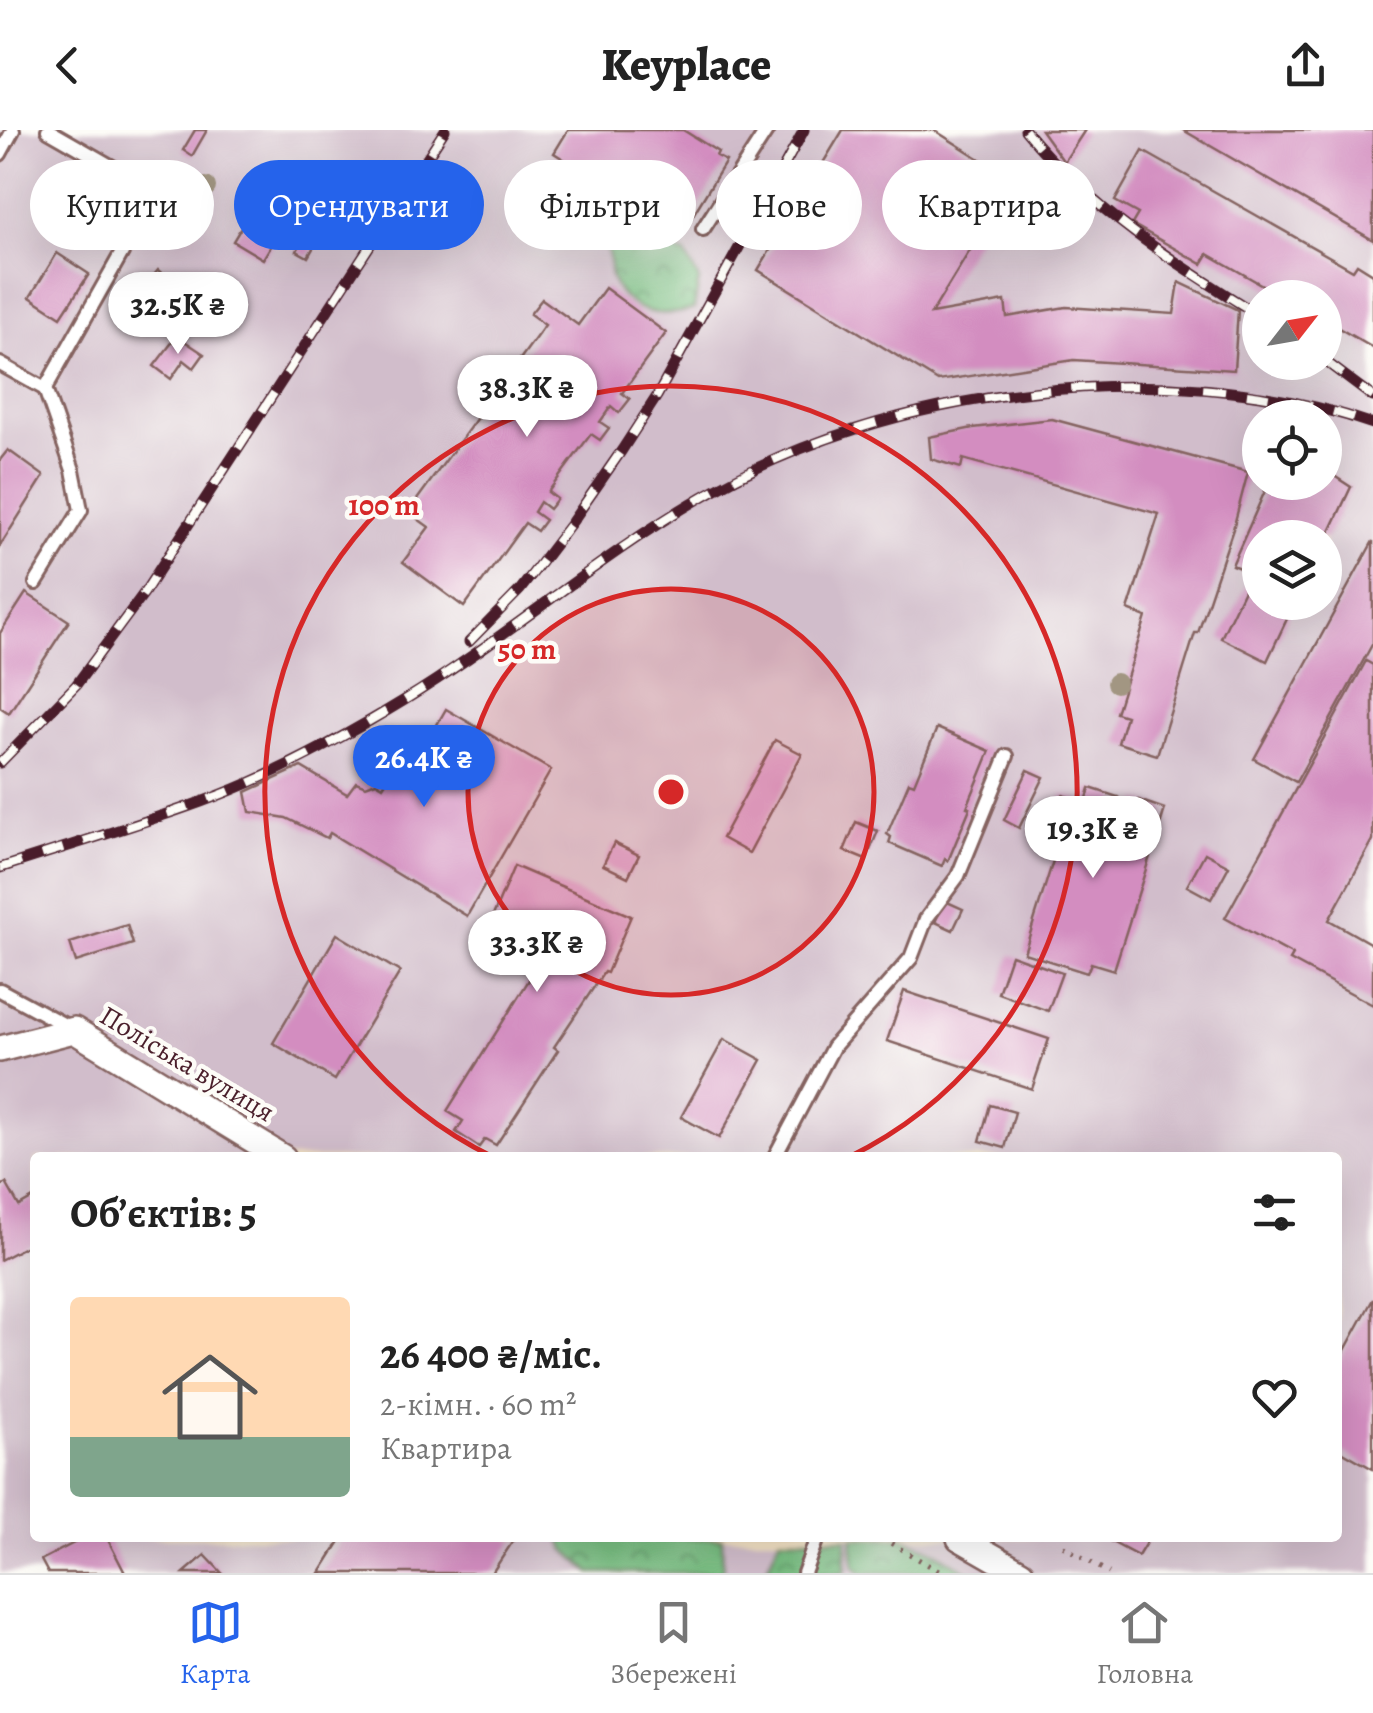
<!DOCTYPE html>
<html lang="uk">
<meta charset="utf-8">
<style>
body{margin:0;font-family:Alegreya,serif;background:#f6f6f6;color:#222;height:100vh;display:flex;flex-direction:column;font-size:38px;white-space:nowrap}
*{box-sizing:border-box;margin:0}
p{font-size:32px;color:#767676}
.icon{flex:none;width:55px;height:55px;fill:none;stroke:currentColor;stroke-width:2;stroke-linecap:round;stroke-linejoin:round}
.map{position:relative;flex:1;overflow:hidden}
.drawer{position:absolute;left:30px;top:1022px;width:1312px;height:390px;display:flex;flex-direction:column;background:#fff;border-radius:10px;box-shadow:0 10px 40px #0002}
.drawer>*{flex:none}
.guide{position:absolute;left:30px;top:30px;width:1315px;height:90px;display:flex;gap:20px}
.needle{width:65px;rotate:59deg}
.tools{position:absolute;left:1242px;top:150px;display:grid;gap:20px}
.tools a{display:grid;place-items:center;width:100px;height:100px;border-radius:50%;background:#fff;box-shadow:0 10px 40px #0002;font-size:50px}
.price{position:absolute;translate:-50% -85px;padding:0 22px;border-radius:35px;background:#fff;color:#222;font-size:32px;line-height:65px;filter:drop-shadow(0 2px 5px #0008)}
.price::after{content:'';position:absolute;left:50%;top:60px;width:30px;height:22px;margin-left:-15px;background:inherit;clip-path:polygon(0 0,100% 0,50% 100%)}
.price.on{background:#2563eb;color:#fff}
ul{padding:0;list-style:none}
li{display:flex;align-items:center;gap:30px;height:250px;padding:0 40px}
li span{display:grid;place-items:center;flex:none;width:280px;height:200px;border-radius:10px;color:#555}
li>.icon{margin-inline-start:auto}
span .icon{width:120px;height:120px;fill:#fffc;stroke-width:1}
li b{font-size:42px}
h2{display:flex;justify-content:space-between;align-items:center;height:120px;padding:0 40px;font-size:42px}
.pill{padding:0 35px;border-radius:45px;background:#fff;box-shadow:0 10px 40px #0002;font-size:35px;line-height:90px}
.pill.on{background:#2563eb;color:#fff}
header{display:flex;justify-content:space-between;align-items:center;height:130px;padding:0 40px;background:#fff;font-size:45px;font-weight:800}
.dock{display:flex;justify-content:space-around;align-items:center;height:140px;border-top:2px solid #e0e0e0;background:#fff;font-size:28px;color:#767676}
.dock a{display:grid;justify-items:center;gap:5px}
.dock .on{color:#2563eb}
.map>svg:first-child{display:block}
</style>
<header><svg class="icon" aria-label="back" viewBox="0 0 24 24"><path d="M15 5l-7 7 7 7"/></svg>Keyplace<svg class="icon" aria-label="share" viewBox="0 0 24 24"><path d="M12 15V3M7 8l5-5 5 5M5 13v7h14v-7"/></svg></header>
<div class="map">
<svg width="1373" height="1443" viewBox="0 0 1373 1443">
<defs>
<pattern id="forest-crowns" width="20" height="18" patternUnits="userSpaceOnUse" patternTransform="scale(2.5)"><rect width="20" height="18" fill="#78bd81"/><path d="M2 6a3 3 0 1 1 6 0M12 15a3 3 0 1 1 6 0" fill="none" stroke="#64996a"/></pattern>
</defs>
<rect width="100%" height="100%" fill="#fdfcf7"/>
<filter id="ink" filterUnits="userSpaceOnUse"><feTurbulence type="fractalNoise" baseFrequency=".01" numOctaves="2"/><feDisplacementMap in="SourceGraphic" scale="20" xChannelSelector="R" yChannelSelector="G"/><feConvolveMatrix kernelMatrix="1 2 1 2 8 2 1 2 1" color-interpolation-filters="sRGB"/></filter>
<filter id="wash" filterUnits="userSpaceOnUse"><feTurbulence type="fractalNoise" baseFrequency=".0048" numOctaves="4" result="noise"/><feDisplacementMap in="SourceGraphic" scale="40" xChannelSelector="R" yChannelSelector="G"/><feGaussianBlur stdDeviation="2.25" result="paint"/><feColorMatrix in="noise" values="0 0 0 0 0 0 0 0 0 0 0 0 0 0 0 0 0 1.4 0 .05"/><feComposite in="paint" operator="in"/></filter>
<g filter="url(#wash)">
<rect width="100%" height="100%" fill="#f2e1c3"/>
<path fill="#d1bdcb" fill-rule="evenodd" d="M0 0H1373V1443H0ZM1260 168H1325V232H1260ZM1260 288H1325V352H1260ZM1260 408H1325V472H1260ZM35 1028H1338V1408H35Z"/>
<g fill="url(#forest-crowns)" stroke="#616e56" stroke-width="2.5">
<path d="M587 56 596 59 645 96 657 115 685 124 699 150 694 179C661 189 628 184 612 150 608 140 612 128 606 119 593 98 567 88 574 59Z"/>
<polygon points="560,1408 722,1408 723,1443 591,1443 565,1419"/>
<polygon points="780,1408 847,1408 845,1443 765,1443"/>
<polygon points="852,1408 904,1408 939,1423 969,1443 862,1443 854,1436"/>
</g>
<g id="blocks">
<g fill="#d38dc0">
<polygon points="195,0 207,0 192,26 183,20"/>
<polygon points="568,0 683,0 718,22 716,26 726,31 685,98 584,34 581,40 554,23"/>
<polygon points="843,0 934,0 1013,50 931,184 1005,171 1007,187 1066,177 1174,184 1179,152 1238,180 1234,240 1074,230 938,251 758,140"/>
<polygon points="1041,0 1085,0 1064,32"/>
<polygon points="1183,0 1373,0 1373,110"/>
<polygon points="1143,21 1353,140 1357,134 1373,144 1373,218 1325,190 1325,168 1285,168 1208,124 1202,134 1132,94 1138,84 1115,71"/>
<polygon points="254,47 296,71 301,63 333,84 308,127 297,121 299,117 278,104 263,129 233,111 256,73 243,65"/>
<polygon points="57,123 89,144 61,187 30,167"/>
<polygon points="158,140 186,165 177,175 150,150"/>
<polygon points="605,158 666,203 622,263 630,269 619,283 611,276 600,292 609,298 600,310 591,304 548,362 557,369 549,379 540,372 534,382 545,390 537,401 525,393 464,477 403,432 429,397 408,382 545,195 530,184 542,169 578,195"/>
<polygon points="177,206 204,224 194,238 184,230 171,249 154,236"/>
<polygon points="1052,289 1248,342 1233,399 1198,503 1195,503 1157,625 1118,613 1126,586 1116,583 1146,487 1128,480 1159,384 963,329 961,338 931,329 929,307 973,298"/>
<polygon points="8,320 44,346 0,416 0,330"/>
<polygon points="1325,340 1351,357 1327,408 1260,408 1260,472 1295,472 1267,531 1221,508 1252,443 1232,435 1269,352 1325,352"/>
<polygon points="1373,411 1373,513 1296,652 1254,629"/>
<polygon points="26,463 69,491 9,583 0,577 0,503"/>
<polygon points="1366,531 1373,535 1373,710 1329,790 1373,815 1373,875 1290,830 1293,825 1225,788"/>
<polygon points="446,579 551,640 467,786 330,703 327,708 286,688 250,682 246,662 301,637 347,664 356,652 366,656 376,652 383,656 394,638 408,645"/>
<polygon points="937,598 990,621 967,677 970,678 948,731 945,729 942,736 889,713 891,707 887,704 909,652 914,654"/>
<polygon points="775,610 802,624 749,723 722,708"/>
<polygon points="1028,640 1044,647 1019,698 1004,690"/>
<polygon points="1090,658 1118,667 1114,680 1134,686 1139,670 1165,679 1114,840 1091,833 1087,843 1024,823 1058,715 1048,711 1063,665 1086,672"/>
<polygon points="856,692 878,701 866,730 844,721"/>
<polygon points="614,713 639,725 628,747 603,735"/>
<polygon points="1205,723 1229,736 1211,769 1187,756"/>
<polygon points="514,736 631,786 607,843 604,842 554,917 558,920 496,1015 485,1009 479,1017 456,1002 463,991 447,981 534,842 498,819 510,802 505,800 508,794 492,788"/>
<polygon points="945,771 963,779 953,800 935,792"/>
<polygon points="127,795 133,814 76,832 70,813"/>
<polygon points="337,804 400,842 335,950 273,913"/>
<polygon points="1011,825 1062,843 1048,881 998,863"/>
<polygon points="904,861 1049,909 1032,959 887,911"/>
<polygon points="724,909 762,930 719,1008 681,987"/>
<polygon points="990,975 1015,982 1005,1018 980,1011"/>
<polygon points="6,1053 19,1076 35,1067 35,1118 32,1113 0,1130 0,1057"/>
<polygon points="1373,1169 1373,1339 1338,1319 1338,1233"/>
<polygon points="84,1408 107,1408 125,1443 48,1443 41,1430"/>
<polygon points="342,1408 515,1408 492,1443 320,1443"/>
<polygon points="1104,1408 1149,1408 1138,1426"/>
<polygon points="205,1425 222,1443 184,1443"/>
</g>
</g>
</g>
<g filter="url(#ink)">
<use href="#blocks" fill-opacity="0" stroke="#856360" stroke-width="2.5"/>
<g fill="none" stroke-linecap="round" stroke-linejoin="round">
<defs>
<g id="lane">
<polyline points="0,24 13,0"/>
<polyline points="703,99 767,0"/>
<polyline points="0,234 45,259 73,340 81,380 36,453"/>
<polyline points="45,259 156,62 48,0"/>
<polyline points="0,860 72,899"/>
<polyline points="774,1028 833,917 911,828 926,789 958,746 1007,626"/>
<polyline points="804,1443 817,1408"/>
</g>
<g id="street">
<polyline points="0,919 74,900 283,1028"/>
<polyline points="960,1408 1021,1443"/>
</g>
</defs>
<use href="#lane" stroke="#856360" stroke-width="18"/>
<use href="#street" stroke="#856360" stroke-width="30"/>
<g stroke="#856360" stroke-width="5" stroke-dasharray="2.5 8" stroke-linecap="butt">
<polyline points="882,1408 942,1443"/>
<polyline points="1063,1416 1109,1443"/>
</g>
<use href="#lane" stroke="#fff" stroke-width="12"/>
<use href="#street" stroke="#fff" stroke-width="25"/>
<defs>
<g id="rail">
<path d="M1025 0C1089 79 1175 133 1260 186"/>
<polyline points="1325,231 1373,267"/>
<polyline points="469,512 520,460 572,392 622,320 657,266 804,0"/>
<polyline points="0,633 76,555 144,463 445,0"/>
<path d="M0 738C67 716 135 696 201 672 271 647 339 610 403 571 506 508 597 428 702 367 888 257 1167 222 1373 294"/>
</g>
</defs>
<use href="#rail" stroke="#4a1f2b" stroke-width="11"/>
<use href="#rail" stroke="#fdfcf7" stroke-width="8" stroke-dasharray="22" stroke-linecap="butt"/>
</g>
<g fill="#a29682">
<circle cx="206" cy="57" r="10"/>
<circle cx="168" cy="79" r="10"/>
<circle cx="1116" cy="553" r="10"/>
</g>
</g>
<circle cx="671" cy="662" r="203" fill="#d62828" fill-opacity=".12"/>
<g fill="none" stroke="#d62828" stroke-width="5">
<circle cx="671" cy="662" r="203"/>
<path d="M493 1027A406 406 0 1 1 849 1027"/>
</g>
<g text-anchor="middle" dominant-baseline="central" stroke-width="9" stroke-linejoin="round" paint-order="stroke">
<g font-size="28" fill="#4a1f2b" stroke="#fdfcf7">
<text transform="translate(187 934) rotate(31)">Поліська вулиця</text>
</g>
</g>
<circle cx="671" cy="662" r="15" fill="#d62828" stroke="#fdfcf7" stroke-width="5"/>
<g font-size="30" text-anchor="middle" font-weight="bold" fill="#d62828" stroke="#fdfcf7" stroke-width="9" stroke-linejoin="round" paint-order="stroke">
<text x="384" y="385">100 m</text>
<text x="527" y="529">50 m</text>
</g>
</svg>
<div class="tools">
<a><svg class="needle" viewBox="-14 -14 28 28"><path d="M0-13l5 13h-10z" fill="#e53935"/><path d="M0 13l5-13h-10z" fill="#767676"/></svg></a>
<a><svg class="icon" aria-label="locate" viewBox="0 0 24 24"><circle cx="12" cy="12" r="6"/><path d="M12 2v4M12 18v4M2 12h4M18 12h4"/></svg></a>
<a><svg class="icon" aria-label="layers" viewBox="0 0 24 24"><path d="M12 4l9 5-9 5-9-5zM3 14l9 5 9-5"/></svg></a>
</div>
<b class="price" style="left:178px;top:227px">32.5K ₴</b>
<b class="price" style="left:527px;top:310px">38.3K ₴</b>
<b class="price on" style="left:424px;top:680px">26.4K ₴</b>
<b class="price" style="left:1093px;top:751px">19.3K ₴</b>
<b class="price" style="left:537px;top:865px">33.3K ₴</b>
<div class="guide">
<a class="pill">Купити</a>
<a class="pill on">Орендувати</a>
<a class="pill">Фільтри</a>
<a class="pill">Нове</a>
<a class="pill">Квартира</a>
</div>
<section class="drawer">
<h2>Об’єктів: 5<svg class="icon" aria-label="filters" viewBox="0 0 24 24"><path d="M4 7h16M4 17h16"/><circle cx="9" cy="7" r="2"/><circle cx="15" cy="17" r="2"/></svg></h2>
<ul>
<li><span style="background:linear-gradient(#ffd9b3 70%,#7fa58c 0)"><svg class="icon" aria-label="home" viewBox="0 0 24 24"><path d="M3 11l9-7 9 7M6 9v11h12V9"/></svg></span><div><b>26 400 ₴/міс.</b><p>2-кімн. · 60 m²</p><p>Квартира</p></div><svg class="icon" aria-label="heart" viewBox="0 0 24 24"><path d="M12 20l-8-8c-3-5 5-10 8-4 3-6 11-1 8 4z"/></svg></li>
</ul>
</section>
</div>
<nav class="dock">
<a class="on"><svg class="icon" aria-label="map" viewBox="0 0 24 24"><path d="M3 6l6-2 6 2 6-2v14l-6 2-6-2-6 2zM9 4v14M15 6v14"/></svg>Карта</a>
<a><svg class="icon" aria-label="saved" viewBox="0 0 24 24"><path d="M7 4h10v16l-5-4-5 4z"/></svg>Збережені</a>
<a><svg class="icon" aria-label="home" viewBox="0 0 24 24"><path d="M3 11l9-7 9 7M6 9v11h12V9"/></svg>Головна</a>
</nav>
